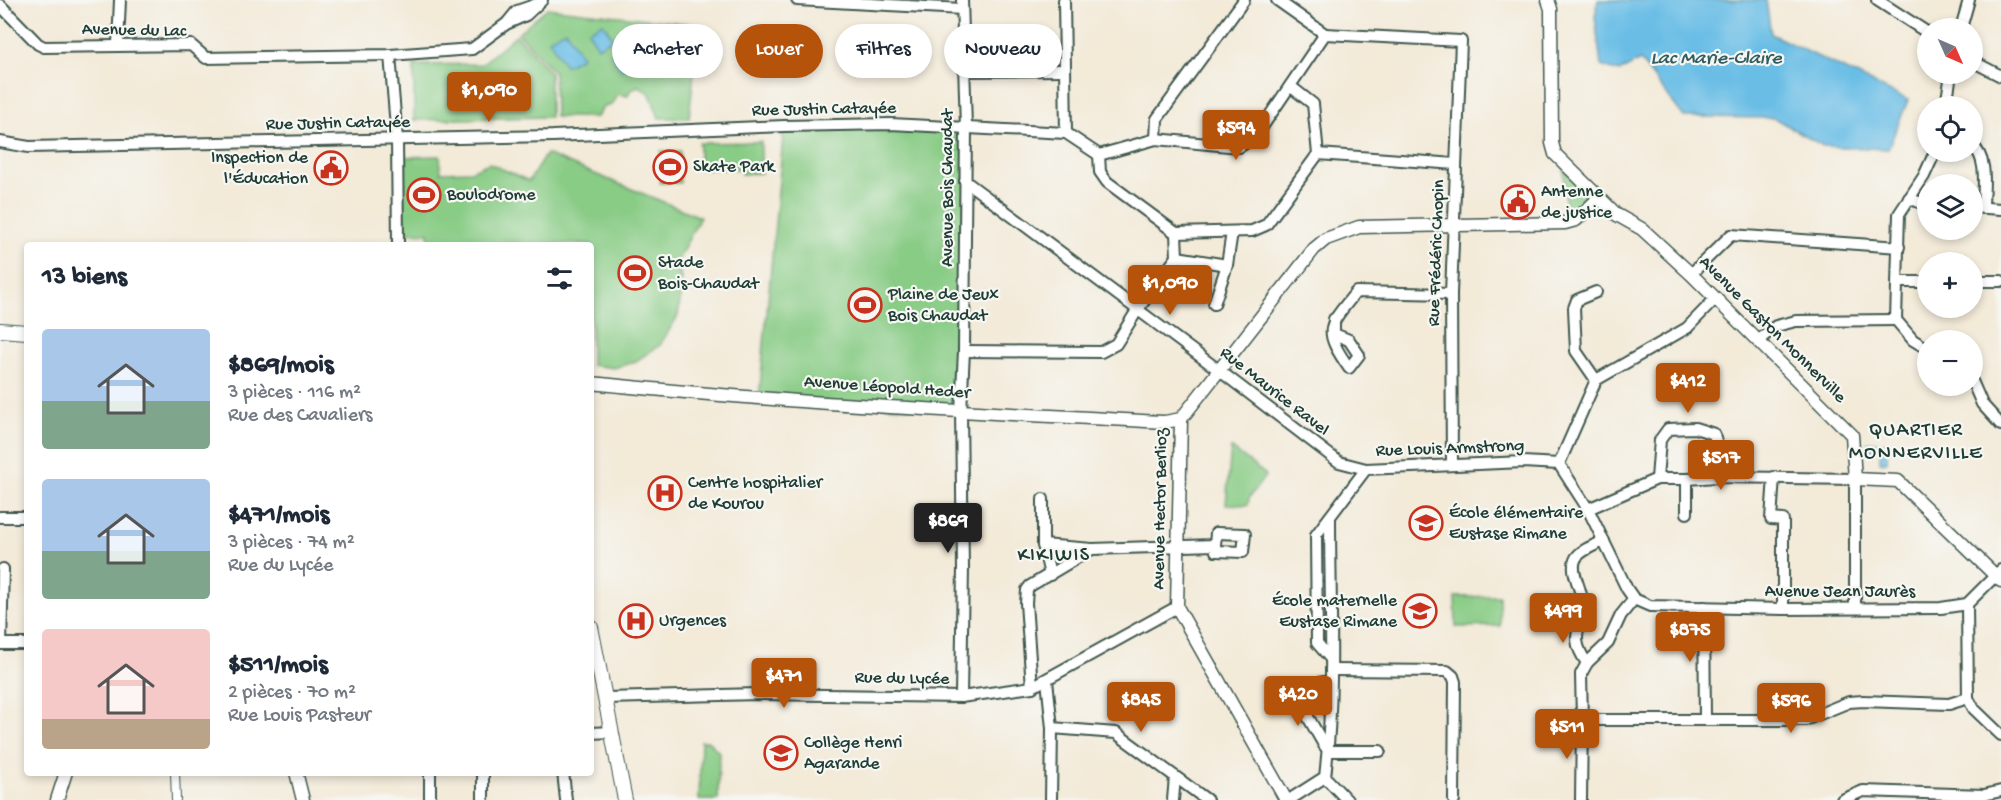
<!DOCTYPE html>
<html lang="fr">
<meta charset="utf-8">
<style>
body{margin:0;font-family:"Gochi Hand",sans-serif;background:#f2f2f3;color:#1f2937;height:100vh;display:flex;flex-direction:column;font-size:22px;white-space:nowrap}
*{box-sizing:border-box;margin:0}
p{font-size:20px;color:#747a83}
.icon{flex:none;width:33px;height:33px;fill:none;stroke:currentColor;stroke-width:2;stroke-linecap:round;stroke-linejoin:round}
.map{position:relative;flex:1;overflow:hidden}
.sheet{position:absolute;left:24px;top:242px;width:570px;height:534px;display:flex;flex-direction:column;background:#fff;border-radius:6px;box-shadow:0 3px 9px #0003}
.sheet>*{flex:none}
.hud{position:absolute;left:612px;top:24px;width:570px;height:54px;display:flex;gap:12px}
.needle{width:39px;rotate:135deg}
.controls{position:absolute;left:1917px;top:18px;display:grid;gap:12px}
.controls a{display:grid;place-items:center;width:66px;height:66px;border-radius:50%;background:#fff;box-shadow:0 3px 9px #0003;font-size:30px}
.price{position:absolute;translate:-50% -51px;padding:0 14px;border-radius:6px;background:#b45309;color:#fff;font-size:20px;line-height:39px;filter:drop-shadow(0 2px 3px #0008)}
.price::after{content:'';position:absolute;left:50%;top:36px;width:18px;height:14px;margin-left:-9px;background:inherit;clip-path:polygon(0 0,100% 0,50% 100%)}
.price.on{background:#222;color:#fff}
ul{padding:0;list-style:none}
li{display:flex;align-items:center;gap:18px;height:150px;padding:0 18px}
li span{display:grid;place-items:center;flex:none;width:168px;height:120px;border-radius:6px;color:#555}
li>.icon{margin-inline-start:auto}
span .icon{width:72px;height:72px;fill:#fffc;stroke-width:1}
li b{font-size:26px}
h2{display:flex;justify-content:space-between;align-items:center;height:72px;padding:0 18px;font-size:26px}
.chip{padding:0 21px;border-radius:27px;background:#fff;box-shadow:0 3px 9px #0003;font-size:21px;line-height:54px}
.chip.on{background:#b45309;color:#fff}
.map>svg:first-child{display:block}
</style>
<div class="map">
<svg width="2001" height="800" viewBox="0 0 2001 800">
<rect width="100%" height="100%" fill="#f6f6f2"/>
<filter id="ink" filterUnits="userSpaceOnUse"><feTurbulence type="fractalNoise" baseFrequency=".0167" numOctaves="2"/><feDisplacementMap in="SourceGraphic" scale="12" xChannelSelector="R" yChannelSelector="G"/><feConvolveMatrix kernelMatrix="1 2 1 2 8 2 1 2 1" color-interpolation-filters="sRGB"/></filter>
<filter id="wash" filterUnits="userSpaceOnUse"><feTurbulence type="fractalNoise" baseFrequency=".008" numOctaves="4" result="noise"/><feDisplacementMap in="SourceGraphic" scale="24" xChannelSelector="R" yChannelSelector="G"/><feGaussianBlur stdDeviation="1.35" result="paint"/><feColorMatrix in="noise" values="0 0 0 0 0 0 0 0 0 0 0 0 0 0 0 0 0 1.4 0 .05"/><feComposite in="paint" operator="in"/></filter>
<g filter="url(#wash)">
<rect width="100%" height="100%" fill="#f3ead8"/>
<g fill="#89cc86" stroke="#54845d" stroke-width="1.5">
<polygon points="547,8 699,25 689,118 659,118 650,94 638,86 629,92 628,96 619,94 615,98 612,105 603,107 597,117 555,117 554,72 518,33"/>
<polygon points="516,35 550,72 550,117 414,120 414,65 482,64"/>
<polygon points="784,126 966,127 961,411 759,398"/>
<polygon points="761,142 761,173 741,174 740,169 699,169 699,143"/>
<polygon points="661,151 680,151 680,183 660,183"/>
<polygon points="546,154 700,217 678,260 682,286 678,316 660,345 636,361 614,368 591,365 591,244 428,244 429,233 401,232 403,157 440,156 441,172 471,171 489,163 529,181"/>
<path d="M1564 170C1584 189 1600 201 1566 217Z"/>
<polygon points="1231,448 1266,475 1249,498 1248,505 1226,504"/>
<polygon points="1499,596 1500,626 1456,627 1455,597"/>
<polygon points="701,741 708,741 719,752 718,800 699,800"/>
</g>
<g fill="#6abee6" stroke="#447e8d" stroke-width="1.5">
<polygon points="1598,0 1766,0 1771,34 1908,100 1888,149 1823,146 1774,118 1684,117 1640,60 1619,72 1601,66 1595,17"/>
<polygon points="603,23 613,38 598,47 588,31"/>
<polygon points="566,30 582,57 565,66 549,39"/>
<polygon points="624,46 633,62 621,70 611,53"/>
<polygon points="1868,442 1888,443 1887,462 1880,462 1880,450 1868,449"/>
</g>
</g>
<g filter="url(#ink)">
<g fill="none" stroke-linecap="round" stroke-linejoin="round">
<defs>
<polyline id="pedestrian" points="175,772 176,800"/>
<g id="minor">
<polyline points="797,0 962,9"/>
<polyline points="1064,0 1066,133"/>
<polyline points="1277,0 1325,34"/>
<polyline points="1877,0 1928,33"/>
<polyline points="0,5 38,44 44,47 191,45 206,58 390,55 472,49 506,24 526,15 542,0"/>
<polyline points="508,22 517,11 537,4"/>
<polyline points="1961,28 1969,0"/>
<polyline points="118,44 120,0"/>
<polyline points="390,55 397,139 398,244"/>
<polyline points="1972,61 2001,76"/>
<polyline points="964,71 1064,70"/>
<polyline points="1946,106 1951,74"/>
<polyline points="1156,139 1157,119 1244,0"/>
<polyline points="0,142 29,147 553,136 784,126 891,124 1066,133 1099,155 1156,139 1239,147 1256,136 1325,34 1461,41 1451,294 1452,465"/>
<path d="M1972 145C1989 159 1983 188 1983 208"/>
<polyline points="1318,154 1456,164"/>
<polyline points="1099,155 1100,172 1107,182 1176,233 1252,231 1266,225 1318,154 1313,104 1290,86"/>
<polyline points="965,181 1220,371 1339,462 1366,469"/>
<polyline points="1909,198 1921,203 1928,204"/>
<polyline points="1972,207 2001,209"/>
<polyline points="1177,257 1227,265 1232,232"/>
<polyline points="1691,274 1731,235 1899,247"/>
<polyline points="1972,281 2001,281"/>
<polyline points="1898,282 1928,282"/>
<polyline points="1716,298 1687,328 1596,380 1559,464 1588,509 1627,589 1634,599 1650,606 1783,609 1941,608 1967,604 2001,570"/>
<polyline points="1214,304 1227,265"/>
<path d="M1334 319V334L1349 340 1359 355 1349 368C1322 329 1328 327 1356 292L1451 294"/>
<polyline points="1759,340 1776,326 1796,321 1896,320"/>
<polyline points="1928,349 1913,340 1896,320 1899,214 1924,176 1935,152"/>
<polyline points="964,351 1101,352 1116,344 1138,309 1177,257 1176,233"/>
<polyline points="1596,380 1576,351 1574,308 1577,300 1596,292"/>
<polyline points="1972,381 1982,404 2001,425"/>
<polyline points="1774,477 1771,519 1783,520 1783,609"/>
<polyline points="1657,479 1660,440 1668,429 1695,428 1714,434 1718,449 1716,477"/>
<polyline points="1043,499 1043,545"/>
<polyline points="1588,509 1657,479 1687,479 1716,477 1855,479 1855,608"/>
<polyline points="1687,513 1687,479"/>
<polyline points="0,517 27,517"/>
<path d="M1604 541C1595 545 1581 550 1576 558 1569 570 1581 587 1582 600 1585 627 1566 634 1587 663L1608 643 1621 615 1634 599"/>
<polyline points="1050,575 1043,545 1092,549"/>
<polyline points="1704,607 1705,719"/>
<polyline points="0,644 27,644"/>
<polyline points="1,644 3,569"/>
<polyline points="1330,658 1317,643 1316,535 1366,469 1523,462 1559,464"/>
<polyline points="1587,663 1581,674 1582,720 1805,720 1849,702 1863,701 1949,704 1968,698 1967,604"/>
<polyline points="1331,670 1447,671 1453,676 1455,682 1454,800"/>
<polyline points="1047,680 1052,728 1051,800"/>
<polyline points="1330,681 1294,687 1292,689 1324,745 1329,751 1380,751"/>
<polyline points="1032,687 1026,603 1027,590 1030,586 1092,549 1215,545 1216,551 1243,552 1245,534 1216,533 1215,545"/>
<polyline points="961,697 963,568 961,411 964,351 966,127 962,0"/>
<polyline points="606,698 758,694 961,697 1032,687 1177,607"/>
<polyline points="1968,698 1974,709 2001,735"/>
<polyline points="1052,728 1116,733 1207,800"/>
<polyline points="591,733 612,732"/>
<polyline points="430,772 430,800"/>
<polyline points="483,772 483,800"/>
<polyline points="563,772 566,800"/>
<polyline points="1325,777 1347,800"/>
<polyline points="1173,800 1175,777"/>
<path d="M1289 800 1325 777C1335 691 1330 603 1330 517"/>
<polyline points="1581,800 1582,720"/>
<polyline points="1842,800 1863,791 1984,795 2001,791"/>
</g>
<g id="tertiary">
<polyline points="1548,0 1551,9 1552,143 1555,154 1617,215 1642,229 1691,274 1852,435 1855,479 1898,481 2001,581"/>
<path d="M591 383C782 403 973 412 1165 422L1181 419"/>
<polyline points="296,772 303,800"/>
<polyline points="57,800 66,772"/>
<polyline points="1286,800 1177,607 1181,419 1314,249 1326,239 1359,227 1565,223 1576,220 1599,198"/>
</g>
<g id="secondary">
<polyline points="0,330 27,332"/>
<polyline points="591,627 625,800"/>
</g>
</defs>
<use href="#pedestrian" stroke="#3f574d" stroke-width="10"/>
<use href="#minor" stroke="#3f574d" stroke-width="14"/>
<use href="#tertiary" stroke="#3f574d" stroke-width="15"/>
<use href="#secondary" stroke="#3f574d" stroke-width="16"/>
<use href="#pedestrian" stroke="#fff" stroke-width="8"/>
<use href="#minor" stroke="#fff" stroke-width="10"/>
<use href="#tertiary" stroke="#fff" stroke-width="12"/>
<use href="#secondary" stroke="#fff" stroke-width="14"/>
</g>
</g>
<defs>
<symbol id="stadium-ring" viewBox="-11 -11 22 22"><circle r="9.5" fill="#f6f6f2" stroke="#c8321e" stroke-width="1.5"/><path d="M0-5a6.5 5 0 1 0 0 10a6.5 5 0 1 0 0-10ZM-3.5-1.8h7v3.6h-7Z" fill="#c8321e"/></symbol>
<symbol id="civic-ring" viewBox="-11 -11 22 22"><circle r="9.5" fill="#f6f6f2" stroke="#c8321e" stroke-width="1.5"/><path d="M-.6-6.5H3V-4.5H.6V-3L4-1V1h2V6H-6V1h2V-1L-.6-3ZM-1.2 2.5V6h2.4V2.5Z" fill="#c8321e"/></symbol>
<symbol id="hospital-ring" viewBox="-11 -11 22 22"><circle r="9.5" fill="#f6f6f2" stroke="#c8321e" stroke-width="1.5"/><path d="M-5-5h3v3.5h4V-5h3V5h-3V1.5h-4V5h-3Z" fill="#c8321e"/></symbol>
<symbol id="school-ring" viewBox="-11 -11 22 22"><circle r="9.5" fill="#f6f6f2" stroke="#c8321e" stroke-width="1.5"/><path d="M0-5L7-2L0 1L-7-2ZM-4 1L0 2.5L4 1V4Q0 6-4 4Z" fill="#c8321e"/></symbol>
</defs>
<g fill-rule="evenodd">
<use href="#stadium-ring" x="651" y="148" width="38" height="38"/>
<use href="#civic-ring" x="312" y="149" width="38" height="38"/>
<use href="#stadium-ring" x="405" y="176" width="38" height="38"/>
<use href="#civic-ring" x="1499" y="183" width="38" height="38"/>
<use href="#stadium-ring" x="616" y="254" width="38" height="38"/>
<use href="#stadium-ring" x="846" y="286" width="38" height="38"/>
<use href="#hospital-ring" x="646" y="474" width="38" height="38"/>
<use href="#school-ring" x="1407" y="504" width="38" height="38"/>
<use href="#school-ring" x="1401" y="592" width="38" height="38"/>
<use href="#hospital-ring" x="617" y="602" width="38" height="38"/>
<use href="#school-ring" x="762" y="734" width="38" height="38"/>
</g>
<g text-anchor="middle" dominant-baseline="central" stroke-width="4.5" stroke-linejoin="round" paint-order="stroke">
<g font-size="18" fill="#1f3d34" stroke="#f6f6f2">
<text transform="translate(134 31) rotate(1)">Avenue du Lac</text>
<text transform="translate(824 110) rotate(-1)">Rue Justin Catayée</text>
<text transform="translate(338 124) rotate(-1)">Rue Justin Catayée</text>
<text transform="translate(948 188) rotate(-90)">Avenue Bois Chaudat</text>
<text transform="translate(1437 253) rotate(-88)">Rue Frédéric Chopin</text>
<text transform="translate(1772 330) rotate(45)">Avenue Gaston Monnerville</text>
<text transform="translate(887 388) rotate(4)">Avenue Léopold Heder</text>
<text transform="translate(1274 392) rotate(38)">Rue Maurice Ravel</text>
<text transform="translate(1450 449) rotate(-2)">Rue Louis Armstrong</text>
<text transform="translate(1161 509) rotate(-89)">Avenue Hector Berlioz</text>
<text x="1840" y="592">Avenue Jean Jaurès</text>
<text transform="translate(902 679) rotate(1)">Rue du Lycée</text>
</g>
<g font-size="18" fill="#1f3d34" stroke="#f6f6f2" text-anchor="start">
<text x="308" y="158" text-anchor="end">Inspection de<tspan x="308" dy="21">l'Éducation</tspan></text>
<text x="693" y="167">Skate Park</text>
<text x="1541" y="192">Antenne<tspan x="1541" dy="21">de justice</tspan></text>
<text x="447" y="195">Boulodrome</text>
<text x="658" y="263">Stade<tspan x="658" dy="21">Bois-Chaudat</tspan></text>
<text x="888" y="295">Plaine de Jeux<tspan x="888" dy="21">Bois Chaudat</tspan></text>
<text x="688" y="483">Centre hospitalier<tspan x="688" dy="21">de Kourou</tspan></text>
<text x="1449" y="513">École élémentaire<tspan x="1449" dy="21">Eustase Rimane</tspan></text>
<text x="1397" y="601" text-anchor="end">École maternelle<tspan x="1397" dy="21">Eustase Rimane</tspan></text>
<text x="659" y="621">Urgences</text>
<text x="804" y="743">Collège Henri<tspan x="804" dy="21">Agarande</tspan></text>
</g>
<g font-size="20" font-style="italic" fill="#325d60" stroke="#f6f6f2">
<text x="1716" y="59">Lac Marie-Claire</text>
</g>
<g font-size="20" letter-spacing="1.5" fill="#1f3d34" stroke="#f6f6f2">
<text x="1916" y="431">QUARTIER<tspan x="1916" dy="23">MONNERVILLE</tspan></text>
<text x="1054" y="556">KIKIWIS</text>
</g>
</g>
</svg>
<div class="controls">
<a><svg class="needle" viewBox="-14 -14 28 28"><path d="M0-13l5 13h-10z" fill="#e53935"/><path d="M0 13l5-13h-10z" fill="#747a83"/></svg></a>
<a><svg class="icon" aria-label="locate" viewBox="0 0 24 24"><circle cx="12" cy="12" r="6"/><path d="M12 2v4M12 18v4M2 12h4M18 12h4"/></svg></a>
<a><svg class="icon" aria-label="layers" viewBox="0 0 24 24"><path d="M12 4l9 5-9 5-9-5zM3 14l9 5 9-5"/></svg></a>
<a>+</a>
<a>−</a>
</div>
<b class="price" style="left:489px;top:123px">$1,090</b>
<b class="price" style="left:1236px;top:161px">$594</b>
<b class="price" style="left:1170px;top:316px">$1,090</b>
<b class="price" style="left:1688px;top:414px">$412</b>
<b class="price" style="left:1721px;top:491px">$517</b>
<b class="price on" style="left:948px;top:554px">$869</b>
<b class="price" style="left:1563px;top:644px">$499</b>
<b class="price" style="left:1690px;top:663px">$875</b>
<b class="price" style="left:784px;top:709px">$471</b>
<b class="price" style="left:1298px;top:727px">$420</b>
<b class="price" style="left:1141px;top:733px">$845</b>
<b class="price" style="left:1791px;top:734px">$596</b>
<b class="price" style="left:1567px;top:760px">$511</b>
<div class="hud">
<a class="chip">Acheter</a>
<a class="chip on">Louer</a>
<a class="chip">Filtres</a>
<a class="chip">Nouveau</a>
</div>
<section class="sheet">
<h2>13 biens<svg class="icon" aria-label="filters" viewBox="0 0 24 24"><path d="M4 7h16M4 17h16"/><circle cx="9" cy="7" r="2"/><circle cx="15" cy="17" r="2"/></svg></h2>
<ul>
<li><span style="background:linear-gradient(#a9c7e8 60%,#7fa58c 0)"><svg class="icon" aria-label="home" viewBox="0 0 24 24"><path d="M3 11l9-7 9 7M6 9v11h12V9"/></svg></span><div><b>$869/mois</b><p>3 pièces · 116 m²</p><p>Rue des Cavaliers</p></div></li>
<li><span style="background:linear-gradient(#a9c7e8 60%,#7fa58c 0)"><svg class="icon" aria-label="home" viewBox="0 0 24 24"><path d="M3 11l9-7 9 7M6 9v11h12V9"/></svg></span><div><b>$471/mois</b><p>3 pièces · 74 m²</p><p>Rue du Lycée</p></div></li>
<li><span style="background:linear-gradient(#f6c9c9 75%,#b9a48a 0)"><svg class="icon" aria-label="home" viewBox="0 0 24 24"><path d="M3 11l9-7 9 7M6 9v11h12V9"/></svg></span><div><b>$511/mois</b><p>2 pièces · 70 m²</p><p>Rue Louis Pasteur</p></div></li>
</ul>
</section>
</div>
